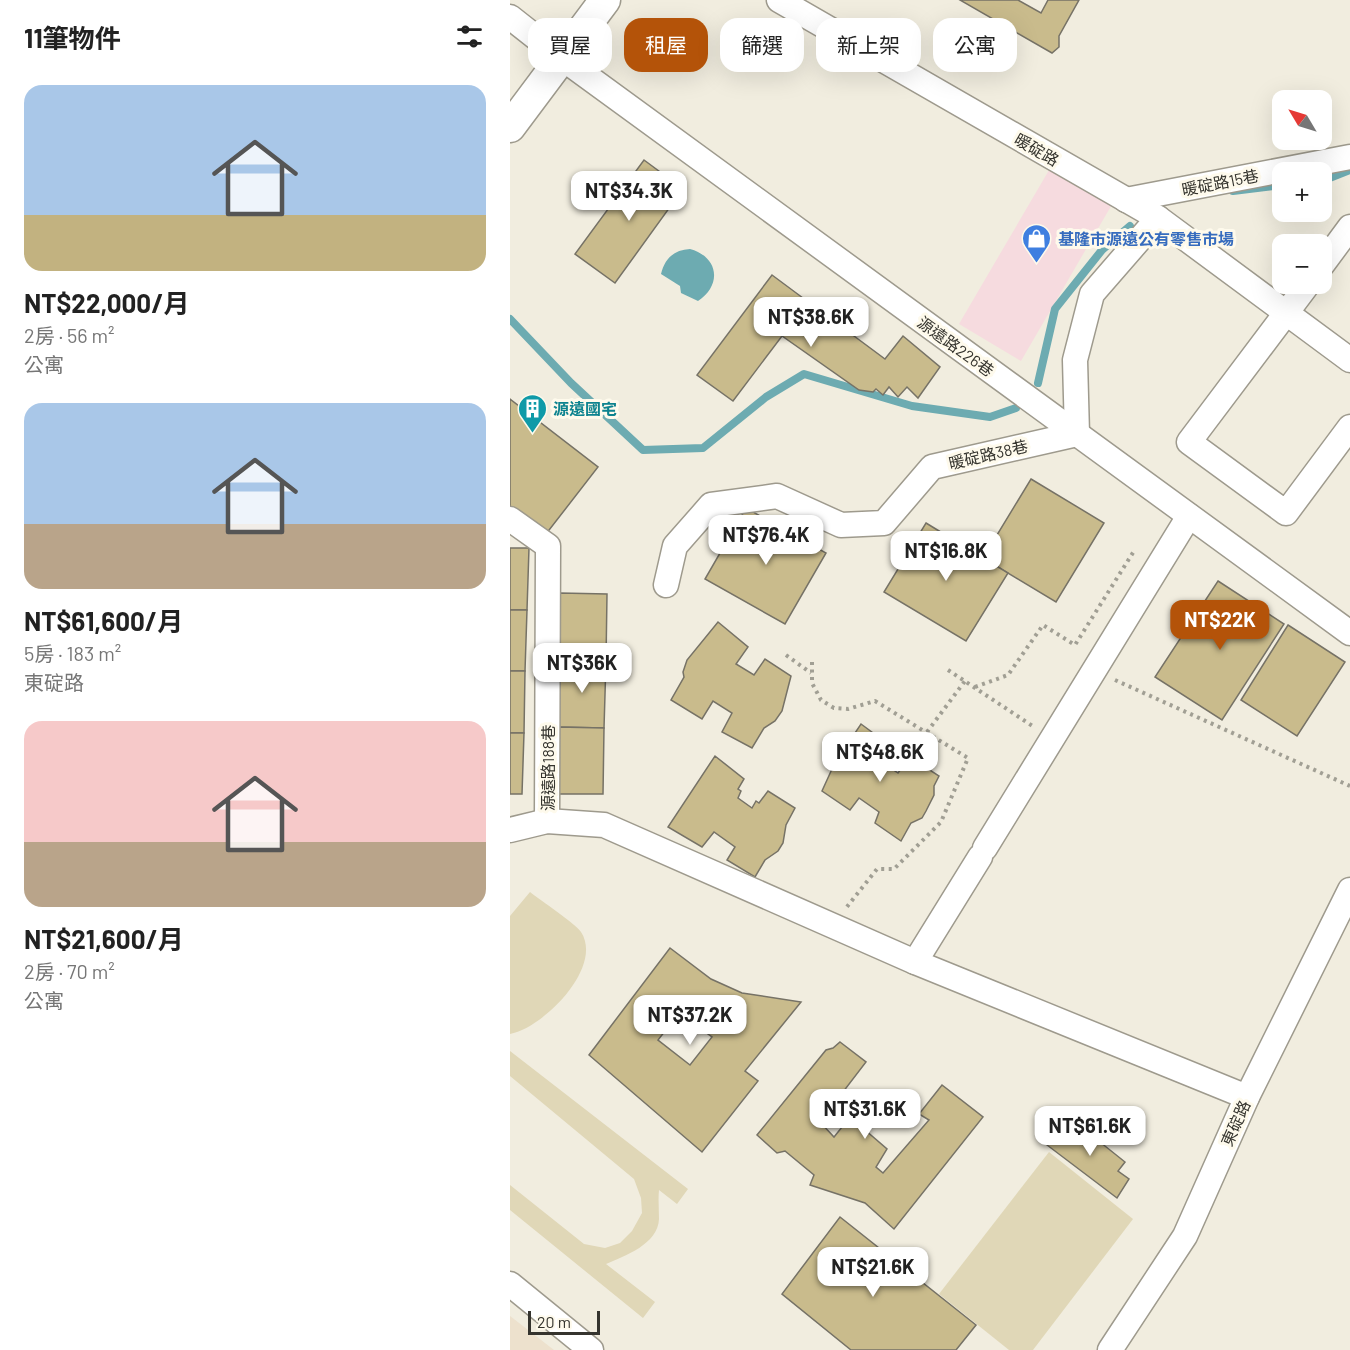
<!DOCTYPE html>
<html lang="zh-TW">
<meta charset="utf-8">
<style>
body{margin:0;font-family:Barlow,"Noto Sans TC",sans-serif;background:#f6f6f6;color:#222;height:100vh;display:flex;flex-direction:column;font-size:22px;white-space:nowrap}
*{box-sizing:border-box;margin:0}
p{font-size:20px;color:#767676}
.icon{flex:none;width:33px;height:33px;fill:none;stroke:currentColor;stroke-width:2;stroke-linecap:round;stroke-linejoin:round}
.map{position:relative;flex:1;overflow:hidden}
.details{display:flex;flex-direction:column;background:#fff;width:510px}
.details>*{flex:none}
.hud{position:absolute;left:18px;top:18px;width:570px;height:54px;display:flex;gap:12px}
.needle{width:39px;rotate:308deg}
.controls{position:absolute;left:762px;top:90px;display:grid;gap:12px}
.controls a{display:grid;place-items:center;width:60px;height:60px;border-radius:12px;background:#fff;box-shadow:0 6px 24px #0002;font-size:30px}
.scale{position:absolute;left:18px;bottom:15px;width:72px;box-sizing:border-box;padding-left:6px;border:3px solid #35342e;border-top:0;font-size:16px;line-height:21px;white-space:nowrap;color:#35342e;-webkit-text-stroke:4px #fefaec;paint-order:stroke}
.price{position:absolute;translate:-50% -51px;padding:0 14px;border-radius:12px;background:#fff;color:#222;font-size:20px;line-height:39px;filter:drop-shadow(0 2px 3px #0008)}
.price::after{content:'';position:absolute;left:50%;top:36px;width:18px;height:14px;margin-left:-9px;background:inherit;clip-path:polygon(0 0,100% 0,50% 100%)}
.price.on{background:#b45309;color:#fff}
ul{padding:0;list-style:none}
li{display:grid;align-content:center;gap:12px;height:318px;padding:0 24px}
li span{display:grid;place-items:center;height:186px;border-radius:18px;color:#555}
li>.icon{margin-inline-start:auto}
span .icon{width:108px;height:108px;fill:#fffc;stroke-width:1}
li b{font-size:26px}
h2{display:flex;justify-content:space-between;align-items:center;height:72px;padding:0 24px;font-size:26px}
.tag{padding:0 21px;border-radius:18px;background:#fff;box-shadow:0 6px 24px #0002;font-size:21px;line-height:54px}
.tag.on{background:#b45309;color:#fff}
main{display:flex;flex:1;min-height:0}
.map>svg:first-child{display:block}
</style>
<main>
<section class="details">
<h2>11筆物件<svg class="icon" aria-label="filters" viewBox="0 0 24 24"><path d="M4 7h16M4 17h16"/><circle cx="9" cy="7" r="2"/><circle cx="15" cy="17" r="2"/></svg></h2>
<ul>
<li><span style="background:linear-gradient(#a9c7e8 70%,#c2b280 0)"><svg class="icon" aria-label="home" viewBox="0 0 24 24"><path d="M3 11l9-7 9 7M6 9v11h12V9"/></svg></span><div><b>NT$22,000/月</b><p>2房 · 56 m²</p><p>公寓</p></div></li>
<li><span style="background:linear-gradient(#a9c7e8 65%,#b9a48a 0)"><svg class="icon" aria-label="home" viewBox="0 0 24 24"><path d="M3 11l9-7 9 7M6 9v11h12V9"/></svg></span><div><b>NT$61,600/月</b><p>5房 · 183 m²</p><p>東碇路</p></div></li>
<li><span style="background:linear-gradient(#f6c9c9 65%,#b9a48a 0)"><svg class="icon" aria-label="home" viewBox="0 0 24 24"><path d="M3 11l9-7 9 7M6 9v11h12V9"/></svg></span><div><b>NT$21,600/月</b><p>2房 · 70 m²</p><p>公寓</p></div></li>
</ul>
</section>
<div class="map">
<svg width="840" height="1350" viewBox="0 0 840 1350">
<rect width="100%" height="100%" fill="#f1eddf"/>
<polygon fill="#f6dbdf" points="542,165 604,201 511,361 449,324"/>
<polygon fill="#ede1cd" points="0,1316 44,1350 0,1350"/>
<g fill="#e0d7b7">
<path d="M20 892C30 900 66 924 71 932 94 967 33 1028 0 1034V916Z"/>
<path d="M0 1051 178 1189 167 1204 149 1190C148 1200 149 1209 149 1219 148 1244 115 1256 96 1264L145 1302 133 1318 0 1210V1185L74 1244 95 1248 110 1243 122 1231 132 1213 131 1198 124 1179 0 1076Z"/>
<polygon points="539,1152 623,1219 523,1350 499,1350 429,1294"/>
</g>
<path fill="#6dabb1" d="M180 249C209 257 212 285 188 301L171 293 170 286 151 274C155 258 164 250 180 249Z"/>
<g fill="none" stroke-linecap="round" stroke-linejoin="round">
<g stroke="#6dabb1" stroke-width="8">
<polyline points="812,181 840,170"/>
<polyline points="723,191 772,185"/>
<polyline points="0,319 61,383 133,450 193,448 256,397 294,374 402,406 480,417 506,408"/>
<polyline points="528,383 545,309 592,250 620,226"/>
</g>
</g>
<g fill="#c9bb8c" stroke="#767266" stroke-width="1.5" fill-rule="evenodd">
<polygon points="450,0 508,0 531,13 538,0 569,0 549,36 549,47 542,53"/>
<polygon points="134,160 173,189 105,283 65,254"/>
<polygon points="262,275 375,359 393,336 430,367 408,398 397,387 388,397 379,387 373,395 366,389 363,392 349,390 272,336 223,401 187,375"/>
<polygon points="0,399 88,467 36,534 0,506"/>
<polygon points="521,479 594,523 546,602 473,558"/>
<polygon points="236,508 316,553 275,624 195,579"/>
<polygon points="416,523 498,573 456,641 374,592"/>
<polygon points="0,548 19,548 17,610 0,610"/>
<polygon points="708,581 774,624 712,720 645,677"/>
<polygon points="50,593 97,594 96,661 49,660"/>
<polygon points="0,610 17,610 15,671 0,671"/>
<polygon points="208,622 238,647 226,664 244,675 255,659 281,676 272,711 265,721 254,728 242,748 212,732 222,713 203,701 192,719 161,700 174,677 173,672 177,660"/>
<polygon points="778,625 835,662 787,736 731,700"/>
<polygon points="49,660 96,661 94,728 48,727"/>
<polygon points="0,671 15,671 14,733 0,733"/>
<polygon points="351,724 382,747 372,762 388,773 400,757 429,776 424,786 424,795 416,811 412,818 401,823 391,841 365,823 369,812 349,798 340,810 312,791 322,769 329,748 341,739"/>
<polygon points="48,727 94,728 93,794 46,794"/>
<polygon points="0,733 14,733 12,794 0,794"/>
<polygon points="205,756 234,779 228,789 231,791 228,798 242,808 246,801 249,803 258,791 285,808 276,825 273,843 268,851 255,860 245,877 217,860 225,847 204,832 192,847 158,827"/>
<path d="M160 948 201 979 232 993 291 1002 235 1071 248 1081 192 1152 79 1055ZM169 1013 202 1037 180 1065 148 1040Z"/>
<polygon points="330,1042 356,1062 310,1122 324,1137 340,1117 377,1149 366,1167 373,1173 419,1120 409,1114 432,1085 473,1117 384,1229 355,1203 300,1185 304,1175 275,1151 267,1153 247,1135 316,1050 323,1048"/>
<polygon points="560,1118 615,1162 608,1171 619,1179 607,1198 537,1145"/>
<polygon points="330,1217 466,1325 446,1350 341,1350 272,1294"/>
</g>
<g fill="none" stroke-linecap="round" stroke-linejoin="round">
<defs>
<g id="minor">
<polyline points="269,0 648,218 840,360"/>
<polyline points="0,17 52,58 840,633"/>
<polyline points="616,200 840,157"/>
<polyline points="812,265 840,227"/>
<polyline points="798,284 679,442 776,513 840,427"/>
<polyline points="567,434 565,360 582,294 648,218"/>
<polyline points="0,519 38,546 37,821"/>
<polyline points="156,585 165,546 201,505 267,496 331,525 374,523 422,467 567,434"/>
<polyline points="0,830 37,821 94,825 405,962 737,1097"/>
<polyline points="475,848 679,516"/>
<polyline points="405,962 470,857"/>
<polyline points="0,1284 81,1350"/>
<polyline points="600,1350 675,1236 737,1097 840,890"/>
</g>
<polyline id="major" points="0,127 95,0"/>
</defs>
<use href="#minor" stroke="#9e9a8d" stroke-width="27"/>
<use href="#major" stroke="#9e9a8d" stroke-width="33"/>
<g stroke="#a19f94" stroke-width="4" stroke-dasharray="3 4.5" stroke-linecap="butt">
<polyline points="276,655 301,673"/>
<polyline points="302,662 302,683 311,700 324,708 338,709 365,701 458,758 431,822 384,869 367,869 336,908"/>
<polyline points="438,670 524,727"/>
<polyline points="605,680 840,786"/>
<polyline points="465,687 498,675 533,625 565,645 624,551"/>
<polyline points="417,732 455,681"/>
</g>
<use href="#minor" stroke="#fff" stroke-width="24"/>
<use href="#major" stroke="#fff" stroke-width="30"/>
</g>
<defs>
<symbol id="shop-pin" viewBox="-11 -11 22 30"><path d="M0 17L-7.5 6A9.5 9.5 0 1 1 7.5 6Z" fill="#3f7fe0" stroke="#fefaec"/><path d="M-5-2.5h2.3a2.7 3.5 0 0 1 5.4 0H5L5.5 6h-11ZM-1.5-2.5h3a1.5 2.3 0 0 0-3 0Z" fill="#fff"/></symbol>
<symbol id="building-pin" viewBox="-11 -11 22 30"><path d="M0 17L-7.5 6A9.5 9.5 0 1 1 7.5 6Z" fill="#0f9aa8" stroke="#fefaec"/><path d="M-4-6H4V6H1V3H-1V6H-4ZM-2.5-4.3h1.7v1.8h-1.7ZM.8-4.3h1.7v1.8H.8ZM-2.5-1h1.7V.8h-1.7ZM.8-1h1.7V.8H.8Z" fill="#fff"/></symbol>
</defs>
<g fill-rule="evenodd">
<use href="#shop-pin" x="510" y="222" width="33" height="45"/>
<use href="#building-pin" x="6" y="392" width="33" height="45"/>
</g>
<g text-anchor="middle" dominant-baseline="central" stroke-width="6" stroke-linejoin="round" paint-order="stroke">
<g font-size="16" fill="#35342e" stroke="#fefaec">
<text transform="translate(527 149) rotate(30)">暖碇路</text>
<text transform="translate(710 182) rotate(-11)">暖碇路15巷</text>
<text transform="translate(446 346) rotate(36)">源遠路226巷</text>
<text transform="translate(478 454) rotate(-13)">暖碇路38巷</text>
<text transform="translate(37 768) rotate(-90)">源遠路188巷</text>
<text transform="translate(725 1123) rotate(-66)">東碇路</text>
</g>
<g font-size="16" font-weight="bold" fill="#366cbe" stroke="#fefaec" text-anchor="start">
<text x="548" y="238">基隆市源遠公有零售市場</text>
</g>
<g font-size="16" font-weight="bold" fill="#0d838f" stroke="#fefaec" text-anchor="start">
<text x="43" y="408">源遠國宅</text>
</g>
</g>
</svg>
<div class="controls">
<a><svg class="needle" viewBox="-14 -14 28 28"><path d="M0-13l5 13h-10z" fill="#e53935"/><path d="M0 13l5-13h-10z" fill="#767676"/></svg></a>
<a>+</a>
<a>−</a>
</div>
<div class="scale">20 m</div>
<b class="price" style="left:119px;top:222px">NT$34.3K</b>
<b class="price" style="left:301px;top:348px">NT$38.6K</b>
<b class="price" style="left:256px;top:566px">NT$76.4K</b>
<b class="price" style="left:436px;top:582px">NT$16.8K</b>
<b class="price on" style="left:710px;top:651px">NT$22K</b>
<b class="price" style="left:72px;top:694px">NT$36K</b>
<b class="price" style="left:370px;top:783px">NT$48.6K</b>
<b class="price" style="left:180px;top:1046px">NT$37.2K</b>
<b class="price" style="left:355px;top:1140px">NT$31.6K</b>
<b class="price" style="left:580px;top:1157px">NT$61.6K</b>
<b class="price" style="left:363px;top:1298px">NT$21.6K</b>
<div class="hud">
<a class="tag">買屋</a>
<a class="tag on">租屋</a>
<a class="tag">篩選</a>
<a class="tag">新上架</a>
<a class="tag">公寓</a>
</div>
</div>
</main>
